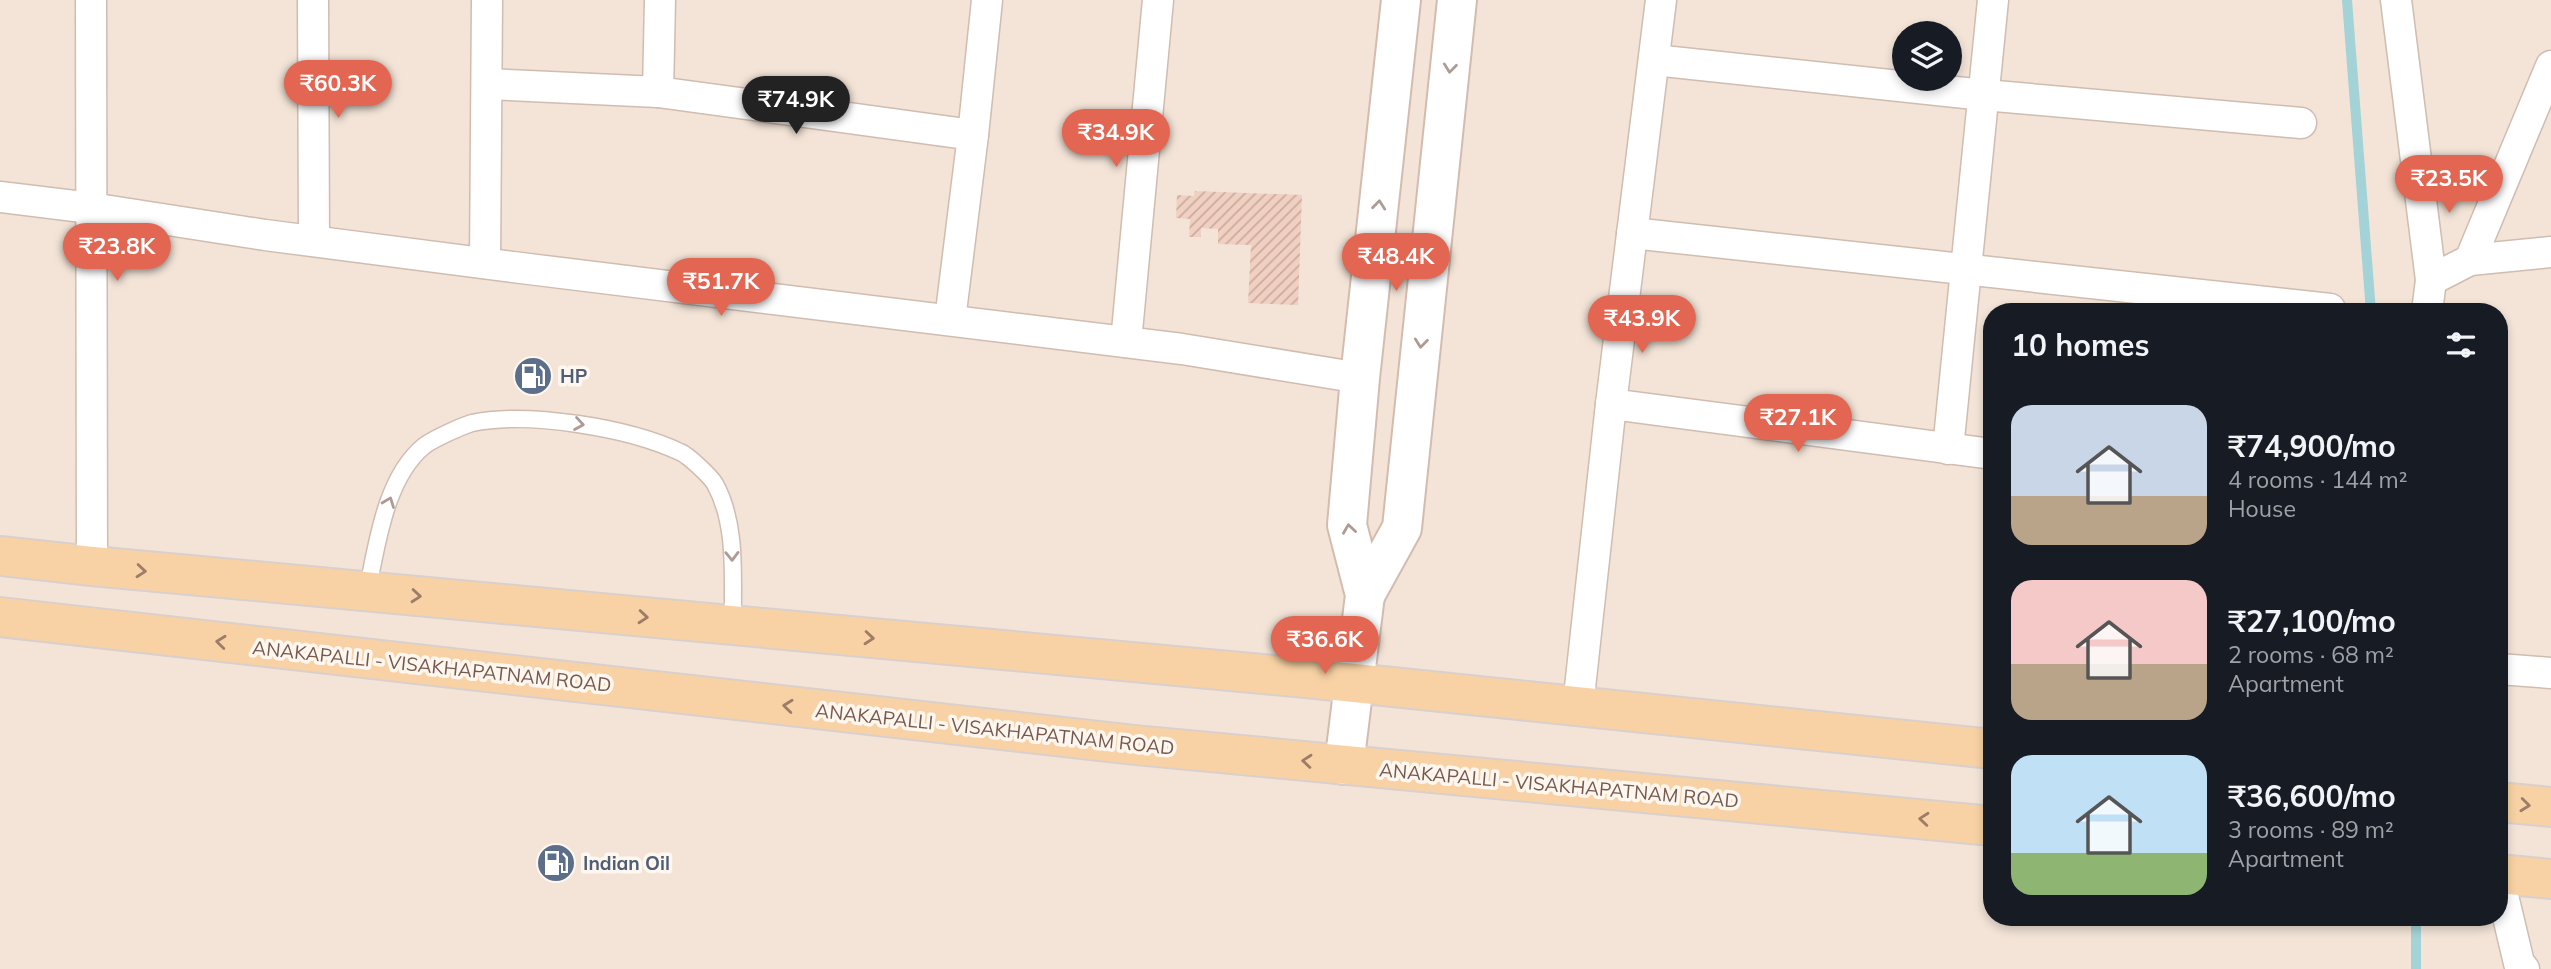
<!DOCTYPE html>
<meta charset="utf-8">
<style>
body{margin:0;font-family:Mulish,sans-serif;background:#20242c;color:#f1f3f6;height:100vh;display:flex;flex-direction:column;font-size:26px;white-space:nowrap}
*{box-sizing:border-box;margin:0}
p{font-size:23px;color:#9ea1a6}
.icon{flex:none;width:38px;height:38px;fill:none;stroke:currentColor;stroke-width:2;stroke-linecap:round;stroke-linejoin:round}
.map{position:relative;flex:1;overflow:hidden}
.side{position:absolute;left:1983px;top:303px;width:525px;height:623px;display:flex;flex-direction:column;background:#171b24;border-radius:28px;box-shadow:0 4px 10px #0003}
.side>*{flex:none}
.tools{position:absolute;left:1892px;top:21px;display:grid;gap:14px}
.tools a{display:grid;place-items:center;width:70px;height:70px;border-radius:50%;background:#171b24;box-shadow:0 4px 10px #0003;font-size:35px}
.price{position:absolute;translate:-50% -60px;padding:0 16px;border-radius:24px;background:#e26652;color:#fff;font-size:23px;line-height:46px;filter:drop-shadow(0 2px 4px #0008)}
.price::after{content:'';position:absolute;left:50%;top:42px;width:21px;height:16px;margin-left:-10px;background:inherit;clip-path:polygon(0 0,100% 0,50% 100%)}
.price.active{background:#222;color:#fff}
ul{padding:0;list-style:none}
li{display:flex;align-items:center;gap:21px;height:175px;padding:0 28px}
li span{display:grid;place-items:center;flex:none;width:196px;height:140px;border-radius:21px;color:#555}
li>.icon{margin-inline-start:auto}
span .icon{width:84px;height:84px;fill:#fffc;stroke-width:1}
li b{font-size:30px}
h2{display:flex;justify-content:space-between;align-items:center;height:84px;padding:0 28px;font-size:30px}
.map>svg:first-child{display:block}
</style>
<div class="map">
<svg width="2551" height="969" viewBox="0 0 2551 969">
<defs>
<pattern id="building-hatch" width="6" height="6" patternUnits="userSpaceOnUse" patternTransform="scale(1.75)"><rect width="6" height="6" fill="#f1d0c1"/><path d="M-1 1l2-2M0 6l6-6M5 7l2-2" fill="none" stroke="#c8ac9f"/></pattern>
</defs>
<rect width="100%" height="100%" fill="#fcf3e9"/>
<path fill="#f3e4d7" fill-rule="evenodd" d="M0 0H2551V969H0ZM1904 33H1950V79H1904ZM1992 312H2499V917H1992Z"/>
<g fill="none" stroke-linecap="round" stroke-linejoin="round">
<g stroke="#a4d3d7" stroke-width="10">
<polyline points="2347,0 2371,312"/>
<polyline points="2416,917 2416,969"/>
</g>
</g>
<polygon fill="url(#building-hatch)" points="1195,191 1302,195 1298,305 1248,303 1251,245 1218,244 1218,229 1201,228 1201,237 1189,237 1190,219 1176,218 1177,195 1194,196"/>
<g fill="none" stroke-linecap="round" stroke-linejoin="round">
<defs>
<path id="lane" d="M367 592C377 545 385 478 424 446 433 439 462 426 472 423 528 411 629 428 680 452 688 455 711 477 715 484 738 526 732 579 733 625"/>
<g id="street">
<polyline points="91,0 92,566"/>
<polyline points="313,0 314,241"/>
<polyline points="2396,0 2431,280 2470,260 2551,66"/>
<polyline points="1654,60 1984,95 2301,123"/>
<polyline points="487,84 658,92 973,135 950,320"/>
<polyline points="658,92 660,0"/>
<polyline points="973,135 987,0"/>
<polyline points="0,197 91,208 265,235 521,268 1182,349 1360,378"/>
<polyline points="1632,233 2330,309"/>
<polyline points="2470,260 2551,252"/>
<polyline points="485,263 487,0"/>
<polyline points="2427,312 2431,280"/>
<polyline points="1126,342 1158,0"/>
<polyline points="1611,404 1992,454"/>
<polyline points="1948,449 1993,0"/>
<polyline points="2499,669 2551,673"/>
<polyline points="1578,706 1611,404 1661,0"/>
<polyline points="2499,879 2519,963 2524,969"/>
</g>
<g id="secondary">
<polyline points="1365,595 1402,528 1457,0"/>
<polyline points="1344,765 1365,595 1347,525 1360,378 1401,0"/>
</g>
<g id="primary">
<polyline points="0,556 92,566 1306,678 1992,749"/>
<polyline points="0,617 1135,745 1992,826"/>
<polyline points="2499,802 2551,807"/>
<polyline points="2499,874 2551,879"/>
</g>
</defs>
<use href="#lane" stroke="#d0bcb1" stroke-width="19"/>
<use href="#street" stroke="#d0bcb1" stroke-width="33"/>
<use href="#secondary" stroke="#d3bcaf" stroke-width="42"/>
<use href="#primary" stroke="#d9d0cd" stroke-width="42"/>
<use href="#lane" stroke="#fff" stroke-width="16"/>
<use href="#street" stroke="#fff" stroke-width="30"/>
<use href="#secondary" stroke="#fff" stroke-width="38"/>
<use href="#primary" stroke="#f8d2a4" stroke-width="38"/>
</g>
<defs><path id="oneway-chevron" d="M-2-3.5L2.5 0L-2 3.5" fill="none" stroke-width="1.6" stroke-linecap="round" stroke-linejoin="round" transform="scale(1.75)"/></defs>
<g stroke="#ad9b94">
<use href="#oneway-chevron" transform="translate(1450 68) rotate(96)"/>
<use href="#oneway-chevron" transform="translate(1379 205) rotate(-84)"/>
<use href="#oneway-chevron" transform="translate(1421 343) rotate(96)"/>
<use href="#oneway-chevron" transform="translate(579 424) rotate(9)"/>
<use href="#oneway-chevron" transform="translate(389 502) rotate(-69)"/>
<use href="#oneway-chevron" transform="translate(1349 529) rotate(-98)"/>
<use href="#oneway-chevron" transform="translate(732 556) rotate(89)"/>
</g>
<g stroke="#9d7d67">
<use href="#oneway-chevron" transform="translate(141 571) rotate(5)"/>
<use href="#oneway-chevron" transform="translate(416 596) rotate(5)"/>
<use href="#oneway-chevron" transform="translate(643 617) rotate(5)"/>
<use href="#oneway-chevron" transform="translate(869 638) rotate(5)"/>
<use href="#oneway-chevron" transform="translate(221 642) rotate(-174)"/>
<use href="#oneway-chevron" transform="translate(788 706) rotate(-174)"/>
<use href="#oneway-chevron" transform="translate(1307 761) rotate(-175)"/>
<use href="#oneway-chevron" transform="translate(2525 805) rotate(6)"/>
<use href="#oneway-chevron" transform="translate(1924 819) rotate(-175)"/>
</g>
<defs>
<symbol id="fuel-disc" viewBox="-11 -11 22 22"><circle r="9.5" fill="#5c6f8a" stroke="#fef7ef"/><path d="M-5.5-6h7V0h2V4h1.3V-2.5L3-4.5l.8-.8L6-3V5H2.5V1h-1V6h-7ZM-4.2-4.7v3.2H.2V-4.7Z" fill="#fff"/></symbol>
</defs>
<g fill-rule="evenodd">
<use href="#fuel-disc" x="511" y="354" width="44" height="44"/>
<use href="#fuel-disc" x="534" y="841" width="44" height="44"/>
</g>
<g text-anchor="middle" dominant-baseline="central" stroke-width="7" stroke-linejoin="round" paint-order="stroke">
<g font-size="19" font-weight="bold" fill="#4e5e75" stroke="#fef7ef" text-anchor="start">
<text x="560" y="376">HP</text>
<text x="583" y="863">Indian Oil</text>
</g>
<g font-size="19" fill="#76584d" stroke="#fef7ef">
<text transform="translate(432 666) rotate(6)">ANAKAPALLI - VISAKHAPATNAM ROAD</text>
<text transform="translate(995 729) rotate(6)">ANAKAPALLI - VISAKHAPATNAM ROAD</text>
<text transform="translate(1559 785) rotate(5)">ANAKAPALLI - VISAKHAPATNAM ROAD</text>
</g>
</g>
</svg>
<div class="tools">
<a><svg class="icon" aria-label="layers" viewBox="0 0 24 24"><path d="M12 4l9 5-9 5-9-5zM3 14l9 5 9-5"/></svg></a>
</div>
<b class="price" style="left:338px;top:120px">₹60.3K</b>
<b class="price active" style="left:796px;top:136px">₹74.9K</b>
<b class="price" style="left:1116px;top:169px">₹34.9K</b>
<b class="price" style="left:2449px;top:215px">₹23.5K</b>
<b class="price" style="left:117px;top:283px">₹23.8K</b>
<b class="price" style="left:1396px;top:293px">₹48.4K</b>
<b class="price" style="left:721px;top:318px">₹51.7K</b>
<b class="price" style="left:1642px;top:355px">₹43.9K</b>
<b class="price" style="left:1798px;top:454px">₹27.1K</b>
<b class="price" style="left:1325px;top:676px">₹36.6K</b>
<section class="side">
<h2>10 homes<svg class="icon" aria-label="filters" viewBox="0 0 24 24"><path d="M4 7h16M4 17h16"/><circle cx="9" cy="7" r="2"/><circle cx="15" cy="17" r="2"/></svg></h2>
<ul>
<li><span style="background:linear-gradient(#c9d6e8 65%,#b9a48a 0)"><svg class="icon" aria-label="home" viewBox="0 0 24 24"><path d="M3 11l9-7 9 7M6 9v11h12V9"/></svg></span><div><b>₹74,900/mo</b><p>4 rooms · 144 m²</p><p>House</p></div></li>
<li><span style="background:linear-gradient(#f6c9c9 60%,#b9a48a 0)"><svg class="icon" aria-label="home" viewBox="0 0 24 24"><path d="M3 11l9-7 9 7M6 9v11h12V9"/></svg></span><div><b>₹27,100/mo</b><p>2 rooms · 68 m²</p><p>Apartment</p></div></li>
<li><span style="background:linear-gradient(#bfe0f5 70%,#8fb573 0)"><svg class="icon" aria-label="home" viewBox="0 0 24 24"><path d="M3 11l9-7 9 7M6 9v11h12V9"/></svg></span><div><b>₹36,600/mo</b><p>3 rooms · 89 m²</p><p>Apartment</p></div></li>
</ul>
</section>
</div>
